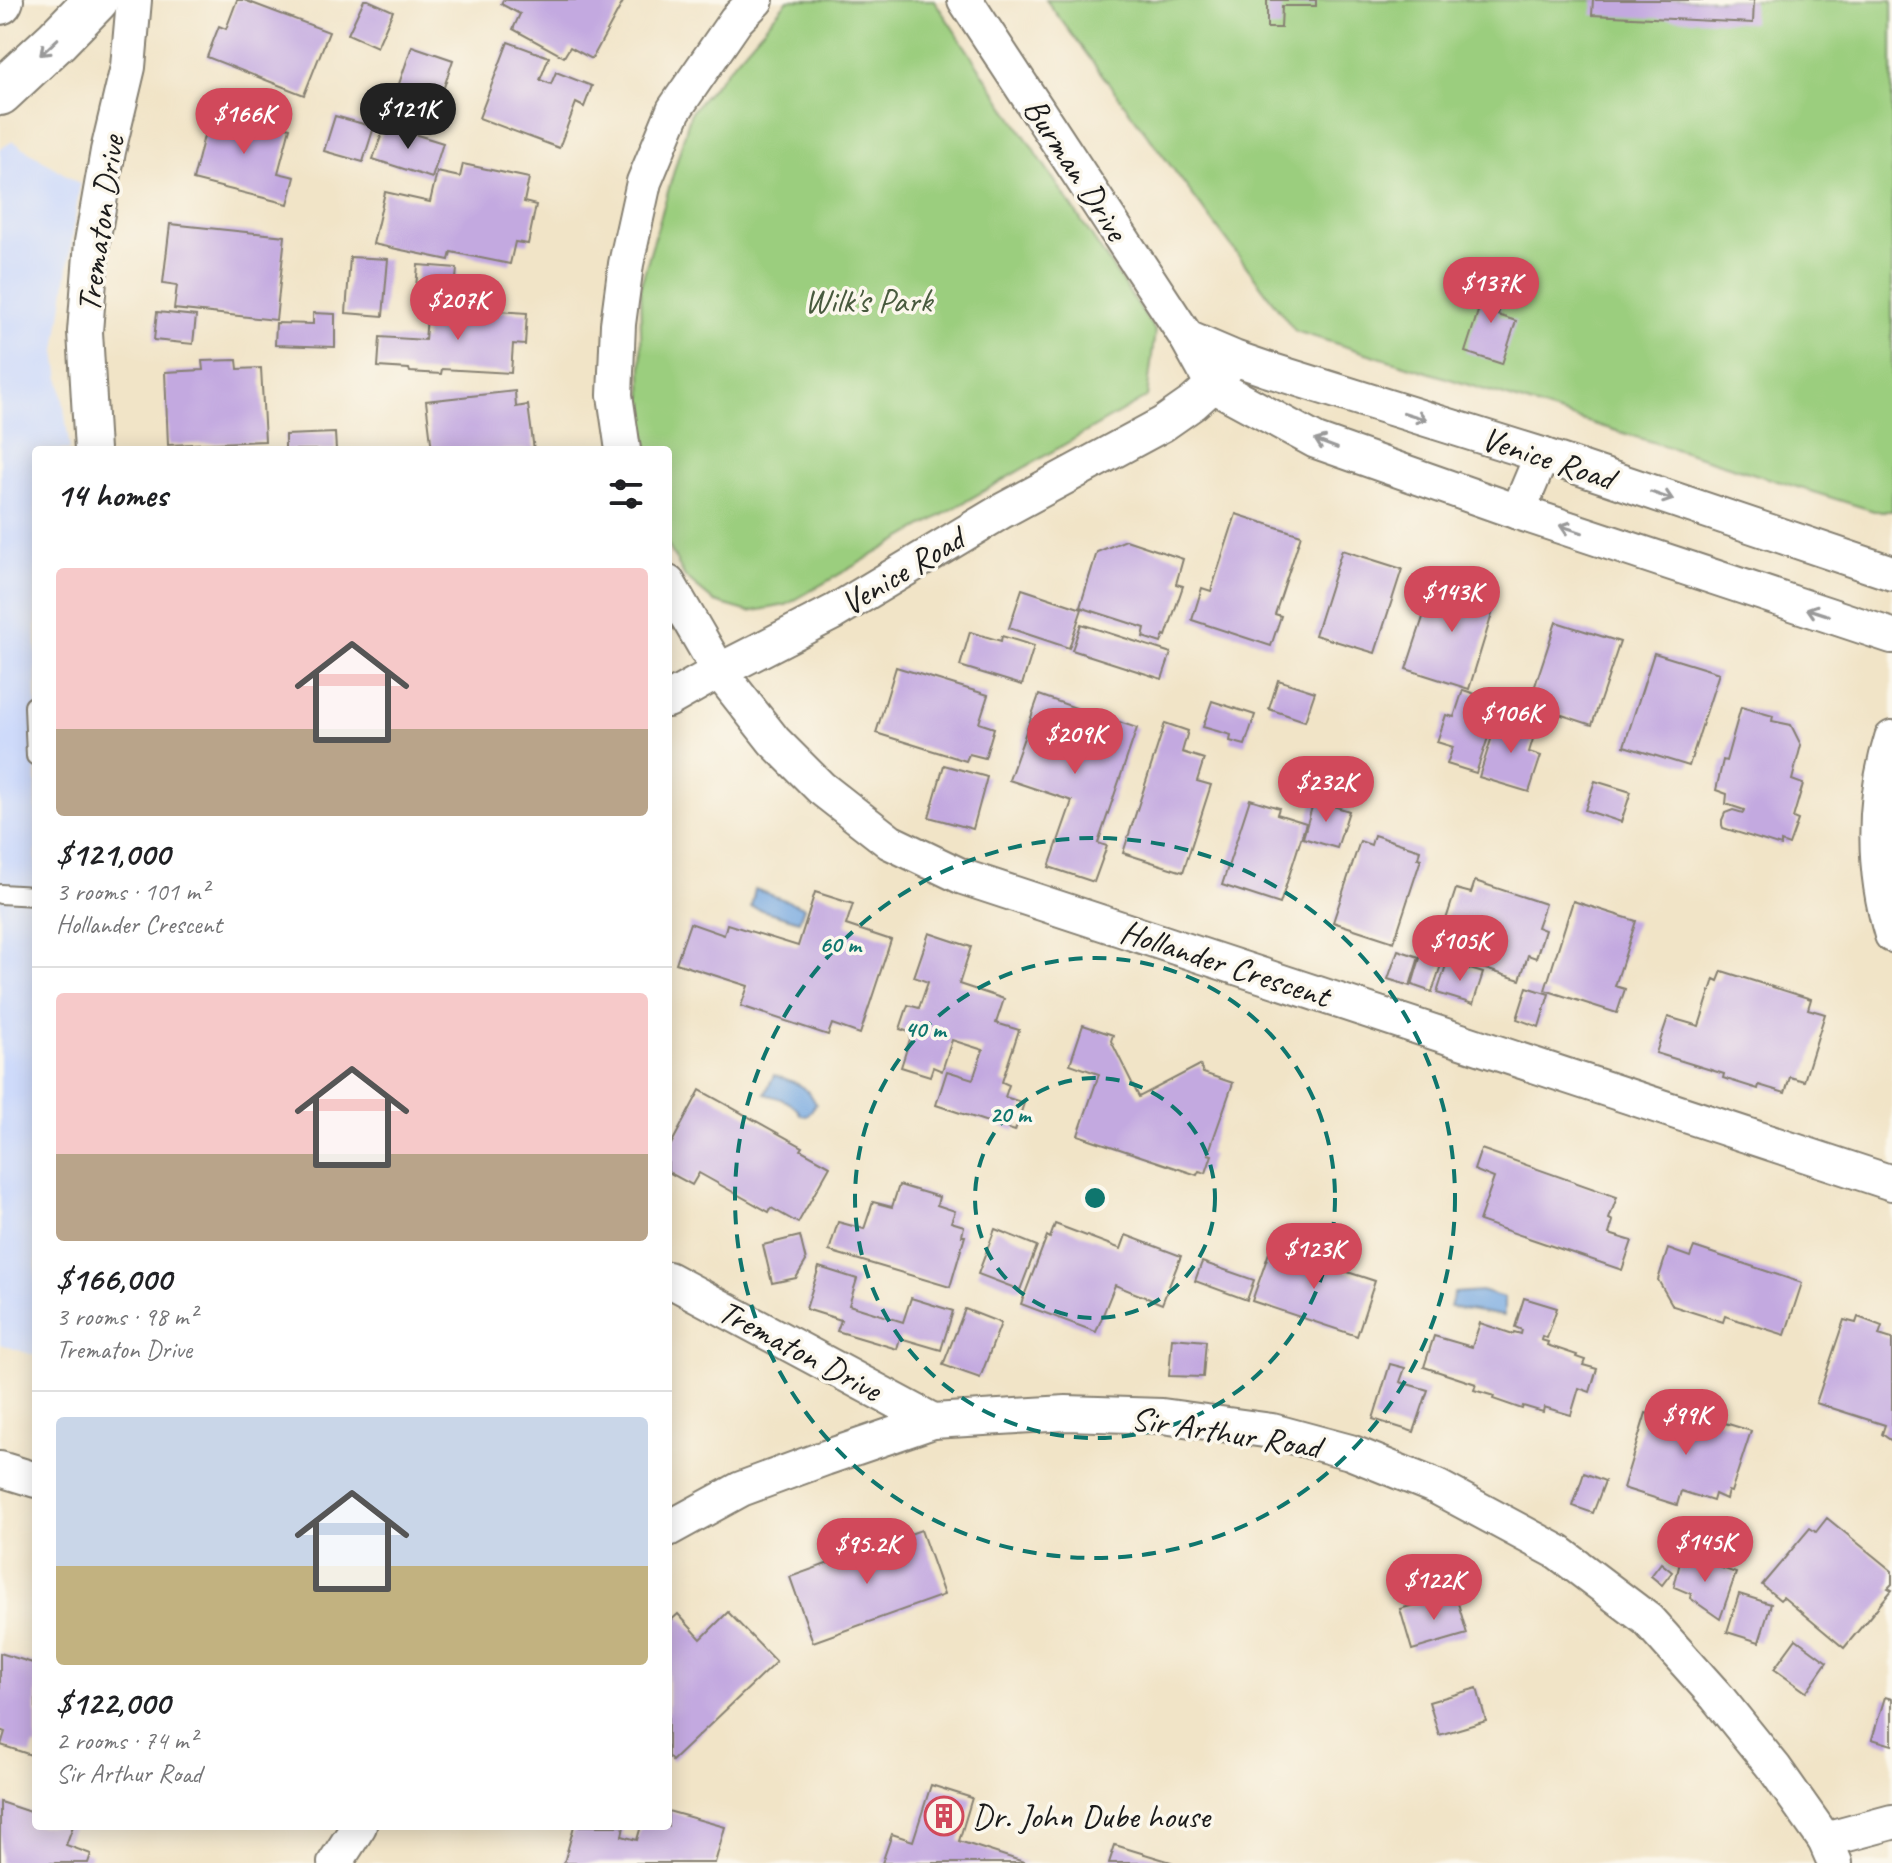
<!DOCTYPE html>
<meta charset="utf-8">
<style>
body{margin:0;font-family:Caveat,sans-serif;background:#f2f2f2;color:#202124;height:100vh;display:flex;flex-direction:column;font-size:30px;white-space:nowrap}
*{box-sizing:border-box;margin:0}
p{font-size:26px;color:#757577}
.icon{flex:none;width:44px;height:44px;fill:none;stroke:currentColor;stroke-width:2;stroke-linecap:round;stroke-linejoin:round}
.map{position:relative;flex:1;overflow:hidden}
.drawer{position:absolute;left:32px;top:446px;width:640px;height:1384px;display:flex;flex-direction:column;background:#fff;border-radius:8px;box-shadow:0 4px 20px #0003}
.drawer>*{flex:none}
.price{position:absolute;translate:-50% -68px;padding:0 18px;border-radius:28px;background:#d1495b;color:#fff;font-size:26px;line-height:52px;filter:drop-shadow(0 2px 4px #0008)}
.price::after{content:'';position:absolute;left:50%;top:48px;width:24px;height:18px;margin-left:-12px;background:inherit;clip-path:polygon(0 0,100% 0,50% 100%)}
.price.current{background:#222;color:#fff}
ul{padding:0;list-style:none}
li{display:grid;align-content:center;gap:16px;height:424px;padding:0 24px}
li+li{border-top:2px solid #e0e0e0}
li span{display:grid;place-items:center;height:248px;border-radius:8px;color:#555}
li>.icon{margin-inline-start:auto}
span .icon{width:144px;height:144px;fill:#fffc;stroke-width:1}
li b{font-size:34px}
h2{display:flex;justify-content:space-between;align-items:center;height:96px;padding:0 24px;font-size:34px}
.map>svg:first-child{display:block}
</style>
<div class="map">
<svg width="1892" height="1863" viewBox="0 0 1892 1863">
<rect width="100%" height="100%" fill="#fbf7ec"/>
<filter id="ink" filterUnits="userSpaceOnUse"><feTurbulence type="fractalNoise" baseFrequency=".0125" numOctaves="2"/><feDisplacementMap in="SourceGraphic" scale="16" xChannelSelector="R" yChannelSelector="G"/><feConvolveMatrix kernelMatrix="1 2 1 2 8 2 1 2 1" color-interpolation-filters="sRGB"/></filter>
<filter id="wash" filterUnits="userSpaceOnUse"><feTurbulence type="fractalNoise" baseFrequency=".006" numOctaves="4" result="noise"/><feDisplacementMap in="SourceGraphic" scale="32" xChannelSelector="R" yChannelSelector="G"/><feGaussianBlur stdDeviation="1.8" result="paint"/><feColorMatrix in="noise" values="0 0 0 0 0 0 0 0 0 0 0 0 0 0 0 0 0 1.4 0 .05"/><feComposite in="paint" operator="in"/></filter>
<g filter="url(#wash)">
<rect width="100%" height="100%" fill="#f1e4c7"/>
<polygon fill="#cedafa" points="13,141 80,184 56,351 70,450 36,450 36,1356 0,1344 0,149"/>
<g fill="#9bce7e" stroke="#5c754d" stroke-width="2">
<polygon points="788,0 934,0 1155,331 1147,397 786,605 749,612 715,602 685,577 668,545 668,450 648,450 643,423 640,288 691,112"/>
<polygon points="1046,0 1892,0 1892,511 1874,511 1295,331"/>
</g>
<g fill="#74a7e0" stroke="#48627e" stroke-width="2">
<polygon points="755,889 804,907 799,921 751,907"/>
<path d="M774 1075C793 1081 807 1085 816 1104L807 1116 801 1115C793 1101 779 1098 765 1094Z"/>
<polygon points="1481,1291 1504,1298 1504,1316 1450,1307 1454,1293"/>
</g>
<g id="blocks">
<g fill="#c3a9e0">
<polygon points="237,0 244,0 329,32 304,95 207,57 219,26 226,29"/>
<polygon points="364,0 368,0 393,11 377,47 348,34"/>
<polygon points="503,0 624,0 592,59 570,47 564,57 513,29 520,14 501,4"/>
<polygon points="1267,0 1316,0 1316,6 1282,6 1281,28 1267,28"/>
<polygon points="1593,0 1754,0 1753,23 1592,15"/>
<polygon points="508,42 549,57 540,80 551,84 556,72 592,86 584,107 576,103 559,148 479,118"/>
<polygon points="412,46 453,60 429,132 387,119"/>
<polygon points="211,108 290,128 278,173 295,177 288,204 193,180"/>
<polygon points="335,116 374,127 363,162 324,151"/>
<polygon points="385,125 443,143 432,178 373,159"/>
<polygon points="463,164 529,178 524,202 536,205 528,244 515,242 510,264 451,252 449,260 373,244 385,192 430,202 437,172 460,177"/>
<polygon points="170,224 285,236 276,320 174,309 177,285 163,283"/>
<polygon points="350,257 388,259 383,316 346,313"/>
<polygon points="418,265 457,268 454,303 415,299"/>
<polygon points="1489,277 1508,283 1498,315 1516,321 1502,364 1465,352"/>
<polygon points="428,306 527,313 525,345 513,344 511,373 442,369 441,374 410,372 409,369 378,367 380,337 425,340"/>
<polygon points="157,312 196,316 193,344 154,340"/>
<polygon points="313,313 335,314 335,347 275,345 276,323 313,324"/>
<polygon points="237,360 238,369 261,368 265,441 168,445 165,372 203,370 202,361"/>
<polygon points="515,391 516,407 528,405 534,450 432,450 426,401"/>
<polygon points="335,433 336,450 285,450 285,435"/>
<polygon points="1236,514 1301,535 1275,614 1281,616 1271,646 1192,620 1202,588 1211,591"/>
<polygon points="1126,540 1183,559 1176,584 1183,586 1166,636 1164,635 1161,643 1143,637 1145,628 1080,607 1097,552"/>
<polygon points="1342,550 1402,569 1375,653 1315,635"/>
<polygon points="1436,578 1497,598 1469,689 1406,669"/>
<polygon points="1022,589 1082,609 1069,648 1009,628"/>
<polygon points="1556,622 1620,642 1592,725 1529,704"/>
<polygon points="1081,624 1171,653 1162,679 1072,650"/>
<polygon points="970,632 1001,641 1002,636 1034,646 1022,685 960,666"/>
<polygon points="1654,653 1719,673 1689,766 1624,746"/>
<polygon points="896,667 988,695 979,723 994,728 985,758 969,754 966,761 876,733"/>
<polygon points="1278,680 1315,692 1305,721 1269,709"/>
<polygon points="1463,690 1500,702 1476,773 1447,764 1453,747 1437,742 1446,715 1454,717"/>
<polygon points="1039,695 1076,708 1074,711 1098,719 1099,715 1137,728 1098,843 1107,846 1094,882 1049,867 1072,801 1009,780"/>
<polygon points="1212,701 1255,715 1245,745 1230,741 1231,735 1203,727"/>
<polygon points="1741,707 1773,716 1772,721 1791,725 1801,745 1792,780 1803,784 1793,818 1798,820 1789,845 1781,842 1781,846 1723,828 1722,825 1722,820 1725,813 1733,810 1743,813 1744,810 1726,804 1727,794 1716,790 1723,760 1726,761"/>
<polygon points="1499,715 1537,726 1529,752 1541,756 1529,792 1479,777"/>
<polygon points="1165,723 1188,731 1182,752 1204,759 1197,781 1211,785 1183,872 1123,853"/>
<polygon points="944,765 987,777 973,829 929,817"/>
<polygon points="1595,781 1631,792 1621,822 1585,810"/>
<polygon points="1250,799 1279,808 1277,814 1306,823 1280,904 1222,885"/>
<polygon points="1314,800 1349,811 1337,848 1303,838"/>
<polygon points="1374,835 1420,850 1418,858 1421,859 1394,942 1333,922 1360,841 1371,845"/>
<polygon points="1475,881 1545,904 1537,927 1545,930 1536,958 1528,955 1520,980 1435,953 1456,889 1471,893"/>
<polygon points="815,892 853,904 846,925 891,940 860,1034 832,1024 828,1035 741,1006 748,986 676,963 690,923 724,935 727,924 798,946"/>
<polygon points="1573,901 1636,921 1615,986 1625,989 1617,1013 1545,990"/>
<polygon points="929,933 971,947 959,984 1004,999 996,1023 1019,1030 1002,1082 1009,1085 1005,1097 1024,1103 1015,1131 936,1105 947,1071 973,1079 983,1050 952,1040 942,1071 933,1067 930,1076 901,1067 912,1033 900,1029 908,1005 919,1008 928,982 914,977"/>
<polygon points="1398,950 1419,957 1410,986 1388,979"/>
<polygon points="1421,955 1442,962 1432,992 1412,985"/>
<polygon points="1447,962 1483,973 1473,1004 1437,993"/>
<polygon points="1722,971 1811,999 1808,1009 1825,1014 1804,1081 1790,1077 1785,1093 1759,1085 1758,1089 1723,1078 1724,1074 1656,1053 1668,1017 1699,1026 1714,979 1718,981"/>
<polygon points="1527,987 1549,994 1539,1027 1517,1019"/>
<polygon points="1083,1025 1113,1035 1111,1041 1139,1097 1200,1065 1203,1073 1233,1083 1208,1154 1212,1155 1206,1173 1199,1171 1197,1175 1078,1135 1099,1074 1070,1064"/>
<polygon points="700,1090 803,1147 801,1150 830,1166 798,1223 771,1208 769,1212 699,1173 692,1185 668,1172 668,1150"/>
<polygon points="1481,1149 1617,1197 1609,1219 1613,1221 1609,1234 1632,1241 1622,1270 1479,1221 1494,1178 1474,1170"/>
<polygon points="899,1185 939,1197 937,1205 955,1211 951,1222 964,1226 962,1236 965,1236 950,1287 829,1251 838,1222 864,1229 873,1202 892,1207"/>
<polygon points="1055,1224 1121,1249 1126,1235 1181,1256 1162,1304 1115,1285 1096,1332 1021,1304 1047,1236 1050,1238"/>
<polygon points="995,1229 1037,1246 1020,1290 978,1274"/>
<polygon points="800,1236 806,1261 796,1278 772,1283 763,1245"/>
<polygon points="1271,1247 1375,1281 1357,1336 1252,1301"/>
<polygon points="1694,1247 1802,1283 1785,1335 1725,1316 1723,1322 1673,1306 1658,1280 1668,1249 1690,1257"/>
<polygon points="1202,1262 1254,1280 1247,1300 1195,1281"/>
<polygon points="819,1267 857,1279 849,1305 903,1322 911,1298 953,1311 941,1350 900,1338 897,1349 837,1331 841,1320 806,1309"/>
<polygon points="1524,1298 1557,1308 1547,1338 1542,1336 1541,1340 1548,1342 1547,1345 1577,1355 1576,1357 1585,1360 1583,1365 1597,1369 1590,1392 1579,1388 1571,1415 1544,1407 1543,1412 1523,1406 1522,1409 1493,1399 1494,1396 1474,1390 1476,1384 1424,1367 1434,1336 1472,1347 1480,1323 1513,1334 1514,1332 1521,1334 1522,1330 1515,1327"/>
<polygon points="965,1309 1001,1323 980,1378 943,1365"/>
<polygon points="1858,1317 1882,1326 1879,1335 1892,1339 1892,1441 1882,1434 1885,1425 1816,1403 1844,1320 1856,1323"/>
<polygon points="1172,1338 1206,1341 1203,1377 1169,1376"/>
<polygon points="1390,1364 1405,1368 1400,1382 1428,1390 1414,1432 1373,1419"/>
<polygon points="1670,1409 1698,1417 1699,1415 1751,1431 1731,1492 1728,1491 1726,1499 1715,1494 1713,1501 1681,1491 1677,1505 1623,1488 1646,1413 1666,1419"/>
<polygon points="1584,1473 1605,1481 1593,1513 1573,1506"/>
<polygon points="1827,1518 1892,1571 1892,1584 1888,1588 1892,1590 1844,1648 1783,1597 1780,1600 1762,1585 1810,1528 1816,1532"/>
<polygon points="921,1530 944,1595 813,1642 790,1577"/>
<polygon points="1682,1554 1736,1573 1720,1619 1690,1598 1691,1594 1674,1587"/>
<polygon points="1661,1563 1672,1572 1662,1585 1651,1576"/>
<polygon points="1455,1593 1467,1634 1412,1650 1400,1609"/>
<polygon points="1739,1594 1771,1604 1759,1642 1727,1632"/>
<polygon points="728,1612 776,1662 672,1761 668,1756 668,1623 678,1614 701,1639"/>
<polygon points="1796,1639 1827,1662 1806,1692 1774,1669"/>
<polygon points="0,1653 36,1664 36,1746 34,1745 31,1755 1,1745 5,1732 0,1730"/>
<polygon points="1477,1688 1486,1721 1439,1735 1429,1702"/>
<polygon points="1885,1697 1892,1699 1892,1745 1872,1739"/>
<polygon points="931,1785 972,1798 959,1841 1027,1863 882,1863 892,1834 913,1841"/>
<polygon points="0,1802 36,1814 36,1826 73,1826 66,1845 91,1854 88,1863 0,1863"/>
<polygon points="668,1811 725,1827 715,1863 564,1863 574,1826 624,1826 622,1836 637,1840 641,1826 668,1826"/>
<polygon points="1115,1845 1171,1862 1170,1863 1109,1863"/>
</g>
</g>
</g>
<g filter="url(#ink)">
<use href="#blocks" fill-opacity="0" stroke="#868072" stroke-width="2"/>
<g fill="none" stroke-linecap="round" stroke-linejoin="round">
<defs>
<g id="lane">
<polyline points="34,706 36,756"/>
<polyline points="0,894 36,896"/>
</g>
<g id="street">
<polyline points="965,0 1187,338 1213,385 1316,441 1518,512 1892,636"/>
<polyline points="1187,338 1234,358 1266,369 1542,455 1892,573"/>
<polyline points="92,450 85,332 92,242 108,151 128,67 134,0"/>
<polyline points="623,450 615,395 618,324 626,264 644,182 674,110 736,20 756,0"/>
<polyline points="1518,512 1542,455"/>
<polyline points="668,583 719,671 774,741 821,788 890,842 963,877 1892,1183"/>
<polyline points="668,700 719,671 834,612 1002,511 1163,424 1193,403 1213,385 1226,368"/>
<path d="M1892 738C1872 801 1873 872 1892 935"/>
<polyline points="668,1279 933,1421"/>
<polyline points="0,1469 36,1480"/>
<polyline points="668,1529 741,1489 825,1458 933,1421 1066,1413 1162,1416 1272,1431 1350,1452 1437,1487 1558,1552 1648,1620 1717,1697 1775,1769 1825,1840 1835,1863"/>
<polyline points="1825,1840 1892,1822"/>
<polyline points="335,1863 359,1826"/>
</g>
<g id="secondary">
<polyline points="0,2 1,0"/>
<polyline points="0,93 57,40 96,0"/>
</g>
</defs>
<use href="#lane" stroke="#868072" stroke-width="22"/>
<use href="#street" stroke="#868072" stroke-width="38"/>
<use href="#secondary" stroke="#868072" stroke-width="48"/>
<use href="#lane" stroke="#fff" stroke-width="18"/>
<use href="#street" stroke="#fff" stroke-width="34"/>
<use href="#secondary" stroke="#fff" stroke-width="44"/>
</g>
<defs><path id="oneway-shaft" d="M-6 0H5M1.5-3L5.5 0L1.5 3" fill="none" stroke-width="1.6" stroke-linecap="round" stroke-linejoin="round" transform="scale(2)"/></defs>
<g stroke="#999">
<use href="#oneway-shaft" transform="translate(49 47) rotate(137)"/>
<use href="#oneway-shaft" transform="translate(1415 416) rotate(17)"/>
<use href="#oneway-shaft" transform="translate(1326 444) rotate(-159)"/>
<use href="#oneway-shaft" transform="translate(1662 496) rotate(19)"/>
<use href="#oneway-shaft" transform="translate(1571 529) rotate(-162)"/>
<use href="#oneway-shaft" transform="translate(1818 612) rotate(-162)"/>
</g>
</g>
<g fill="none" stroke="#0f766e" stroke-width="4" stroke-dasharray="14 10">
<circle cx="1095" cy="1198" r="120"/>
<circle cx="1095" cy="1198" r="240"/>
<circle cx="1095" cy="1198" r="360"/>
</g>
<defs>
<symbol id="building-ring" viewBox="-11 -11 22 22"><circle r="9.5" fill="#fbf7ec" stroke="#d1495b" stroke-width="1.5"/><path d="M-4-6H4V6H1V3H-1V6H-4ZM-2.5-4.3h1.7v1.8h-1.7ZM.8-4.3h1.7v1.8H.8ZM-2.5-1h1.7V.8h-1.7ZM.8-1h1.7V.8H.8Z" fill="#d1495b"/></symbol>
</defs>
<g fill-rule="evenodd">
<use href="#building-ring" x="922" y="1794" width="44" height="44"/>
</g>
<g text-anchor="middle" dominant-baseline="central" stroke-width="7" stroke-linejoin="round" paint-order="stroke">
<g font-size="34" fill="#1c1c1c" stroke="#fbf7ec">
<text transform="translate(1076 169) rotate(57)">Burman Drive</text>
<text transform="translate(100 224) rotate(-82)">Trematon Drive</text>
<text transform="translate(1548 458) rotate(18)">Venice Road</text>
<text transform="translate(902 571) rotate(-31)">Venice Road</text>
<text transform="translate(1225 963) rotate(18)">Hollander Crescent</text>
<text transform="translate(800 1350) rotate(28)">Trematon Drive</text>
<text transform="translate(1226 1432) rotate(9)">Sir Arthur Road</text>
</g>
<g font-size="34" fill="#485a3e" stroke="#fbf7ec">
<text x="868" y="300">Wilk's Park</text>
</g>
<g font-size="34" fill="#1c1c1c" stroke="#fbf7ec" text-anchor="start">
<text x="972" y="1816">Dr. John Dube house</text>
</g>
</g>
<circle cx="1095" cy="1198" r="12" fill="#0f766e" stroke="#fbf7ec" stroke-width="4"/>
<g font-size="24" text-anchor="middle" font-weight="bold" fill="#0f766e" stroke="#fbf7ec" stroke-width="7" stroke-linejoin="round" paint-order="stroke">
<text x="840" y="952">60 m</text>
<text x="925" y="1037">40 m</text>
<text x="1010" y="1122">20 m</text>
</g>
</svg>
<b class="price current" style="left:408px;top:151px">$121K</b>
<b class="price" style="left:244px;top:156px">$166K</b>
<b class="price" style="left:1491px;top:325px">$137K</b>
<b class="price" style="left:458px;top:342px">$207K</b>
<b class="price" style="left:1452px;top:634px">$143K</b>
<b class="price" style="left:1511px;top:755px">$106K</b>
<b class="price" style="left:1075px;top:776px">$209K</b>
<b class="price" style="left:1326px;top:824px">$232K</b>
<b class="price" style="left:1460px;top:983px">$105K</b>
<b class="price" style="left:1314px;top:1291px">$123K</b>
<b class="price" style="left:1686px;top:1457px">$99K</b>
<b class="price" style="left:1705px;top:1584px">$145K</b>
<b class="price" style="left:867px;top:1586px">$95.2K</b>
<b class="price" style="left:1434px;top:1622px">$122K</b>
<section class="drawer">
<h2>14 homes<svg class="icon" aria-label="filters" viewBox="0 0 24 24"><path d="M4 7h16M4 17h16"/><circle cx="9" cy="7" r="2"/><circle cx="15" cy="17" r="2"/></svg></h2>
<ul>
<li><span style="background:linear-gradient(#f6c9c9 65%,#b9a48a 0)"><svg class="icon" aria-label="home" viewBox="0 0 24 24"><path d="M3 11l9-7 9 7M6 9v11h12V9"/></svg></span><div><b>$121,000</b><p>3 rooms · 101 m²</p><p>Hollander Crescent</p></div></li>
<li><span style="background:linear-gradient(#f6c9c9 65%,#b9a48a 0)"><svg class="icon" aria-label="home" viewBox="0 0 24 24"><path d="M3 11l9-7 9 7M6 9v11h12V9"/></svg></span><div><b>$166,000</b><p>3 rooms · 98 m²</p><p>Trematon Drive</p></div></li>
<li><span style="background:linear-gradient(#c9d6e8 60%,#c2b280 0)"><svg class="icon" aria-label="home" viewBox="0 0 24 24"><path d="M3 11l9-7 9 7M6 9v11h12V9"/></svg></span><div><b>$122,000</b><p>2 rooms · 74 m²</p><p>Sir Arthur Road</p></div></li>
</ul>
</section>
</div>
